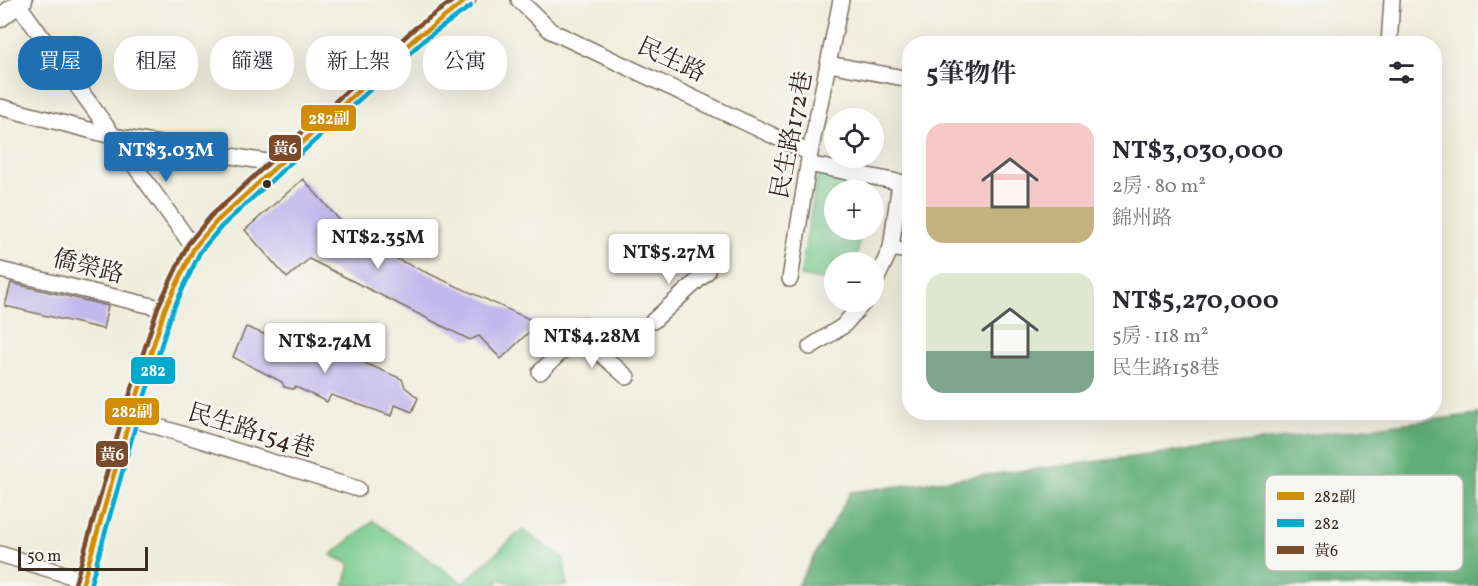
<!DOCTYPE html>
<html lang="zh-TW">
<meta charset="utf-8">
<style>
body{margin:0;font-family:Vollkorn,"Noto Serif TC",serif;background:#f2f2f3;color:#2b2b33;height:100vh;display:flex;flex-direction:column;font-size:22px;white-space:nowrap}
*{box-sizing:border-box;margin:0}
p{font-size:20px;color:#7c7c81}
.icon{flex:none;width:33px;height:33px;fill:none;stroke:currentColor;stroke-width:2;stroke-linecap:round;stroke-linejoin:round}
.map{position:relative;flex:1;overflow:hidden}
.sheet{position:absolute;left:902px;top:36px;width:540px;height:384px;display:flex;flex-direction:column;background:#fff;border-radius:24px;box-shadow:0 6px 24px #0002}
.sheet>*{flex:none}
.banner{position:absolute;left:18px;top:36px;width:570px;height:54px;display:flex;gap:12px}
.fabs{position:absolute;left:824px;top:108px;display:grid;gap:12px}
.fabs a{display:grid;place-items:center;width:60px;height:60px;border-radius:50%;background:#fff;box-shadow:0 6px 24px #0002;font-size:30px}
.scale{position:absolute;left:18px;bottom:15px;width:130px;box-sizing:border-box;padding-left:6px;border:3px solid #3b2a1e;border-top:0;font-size:16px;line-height:21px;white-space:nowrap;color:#3b2a1e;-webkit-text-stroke:4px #f6f6f2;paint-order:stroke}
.price{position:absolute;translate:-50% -51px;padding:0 14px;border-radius:6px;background:#fff;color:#222;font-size:20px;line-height:39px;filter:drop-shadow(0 2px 3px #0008)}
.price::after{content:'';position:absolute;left:50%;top:36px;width:18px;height:14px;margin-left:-9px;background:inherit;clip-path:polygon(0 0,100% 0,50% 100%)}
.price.selected{background:#1f6fb2;color:#fff}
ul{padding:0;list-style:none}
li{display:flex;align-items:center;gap:18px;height:150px;padding:0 24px}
li span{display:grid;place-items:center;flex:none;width:168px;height:120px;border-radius:18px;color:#555}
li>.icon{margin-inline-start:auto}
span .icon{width:72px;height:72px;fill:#fffc;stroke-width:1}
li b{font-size:26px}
h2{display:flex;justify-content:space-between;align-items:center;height:72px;padding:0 24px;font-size:26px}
.chip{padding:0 21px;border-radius:24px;background:#fff;box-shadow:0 6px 24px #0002;font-size:21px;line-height:54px}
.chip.selected{background:#1f6fb2;color:#fff}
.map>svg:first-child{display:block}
</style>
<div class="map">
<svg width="1478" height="586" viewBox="0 0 1478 586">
<rect width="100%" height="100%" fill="#f6f6f2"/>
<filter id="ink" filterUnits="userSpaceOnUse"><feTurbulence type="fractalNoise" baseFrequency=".0167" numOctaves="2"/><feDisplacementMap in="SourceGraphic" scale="12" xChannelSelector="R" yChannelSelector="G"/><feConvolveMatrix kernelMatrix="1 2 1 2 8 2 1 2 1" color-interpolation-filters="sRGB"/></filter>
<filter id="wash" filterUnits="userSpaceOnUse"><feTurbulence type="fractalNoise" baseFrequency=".008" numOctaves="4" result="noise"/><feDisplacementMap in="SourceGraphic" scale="24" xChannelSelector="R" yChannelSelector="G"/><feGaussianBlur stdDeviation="1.35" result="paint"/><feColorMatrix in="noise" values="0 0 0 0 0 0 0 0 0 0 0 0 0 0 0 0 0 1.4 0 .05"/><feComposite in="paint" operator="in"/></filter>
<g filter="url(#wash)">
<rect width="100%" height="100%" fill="#efeddb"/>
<g fill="#76c98b" stroke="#587a54" stroke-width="1.5">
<polygon points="817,175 869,184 867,190 834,190 834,230 861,230 856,262 834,262 834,282 800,276"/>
<polygon points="373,521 463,583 522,530 564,558 567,586 519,586 500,579 496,586 344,586 350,564 331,555"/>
</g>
<polygon fill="#60ad77" stroke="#4e6c4a" stroke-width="1.5" points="1478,414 1478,586 797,586 851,492"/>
<g id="blocks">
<g fill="#c1b8ec">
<polygon points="303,179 359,242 538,323 501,359 479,336 470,340 309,259 287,278 245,230"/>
<polygon points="11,283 108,306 103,329 5,306"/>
<polygon points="246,327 305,350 305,356 326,362 331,351 340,357 344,354 402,379 405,387 418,398 412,412 395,405 392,416 331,395 327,402 296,387 293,389 284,387 282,382 233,357"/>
</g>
</g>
</g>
<g filter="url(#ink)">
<use href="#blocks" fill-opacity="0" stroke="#7a6e60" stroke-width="1.5"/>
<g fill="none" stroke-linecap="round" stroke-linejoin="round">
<defs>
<g id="minor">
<polyline points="519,0 551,31 810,153"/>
<polyline points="18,4 194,248"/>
<polyline points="1389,44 1392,0"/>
<polyline points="829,64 909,79"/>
<polyline points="0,107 112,136 279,164"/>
<polyline points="808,164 908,184"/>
<polyline points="891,248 909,251"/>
<polyline points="0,270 165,309"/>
<polyline points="790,279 810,153 841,0"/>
<polyline points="873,287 891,248 900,182"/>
<polyline points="653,321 707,272"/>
<polyline points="579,335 627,377"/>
<polyline points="810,347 843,326 864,302"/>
<polyline points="540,372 579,335 583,325"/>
<polyline points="130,418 358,489"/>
<polyline points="0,554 84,580"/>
</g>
<g id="tertiary">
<polyline points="0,18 23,0"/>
<polyline points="82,586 130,418 165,309 194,248 216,222 420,34 428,30 466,0"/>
</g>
</defs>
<use href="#minor" stroke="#7a6e60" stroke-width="18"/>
<use href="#tertiary" stroke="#7a6e60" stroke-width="21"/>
<use href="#minor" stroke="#fff" stroke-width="15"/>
<use href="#tertiary" stroke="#fff" stroke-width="18"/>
<defs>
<polyline id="bus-1" points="82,586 130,418 165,309 194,248 216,222 420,34 428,30 466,0"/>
<polyline id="bus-2" points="90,586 137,420 172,312 200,252 221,227 424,40 471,6"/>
<polyline id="bus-3" points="75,584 123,416 158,307 188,244 211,216 415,28 454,0"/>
</defs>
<use href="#bus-1" stroke="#f6f6f2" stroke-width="9"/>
<use href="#bus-2" stroke="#f6f6f2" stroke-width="9"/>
<use href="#bus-3" stroke="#f6f6f2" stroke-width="9"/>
<use href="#bus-1" stroke="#d18d06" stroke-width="4.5"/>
<use href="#bus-2" stroke="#00a9ce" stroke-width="4.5"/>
<use href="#bus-3" stroke="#7a4b2a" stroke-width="4.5"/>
</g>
</g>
<circle fill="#3b2a1e" stroke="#f6f6f2" stroke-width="2" cx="267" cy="184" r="5"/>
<g text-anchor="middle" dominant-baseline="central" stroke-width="5" stroke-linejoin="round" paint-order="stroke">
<g font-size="24" fill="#3b2a1e" stroke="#f6f6f2">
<text transform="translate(671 61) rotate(25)">民生路</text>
<text transform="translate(793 135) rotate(-79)">民生路172巷</text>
<text transform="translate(88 268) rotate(14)">僑榮路</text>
<text transform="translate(251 432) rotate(17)">民生路154巷</text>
</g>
</g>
<rect x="1265" y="475" width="198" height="96" rx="9" fill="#f6f6f2" stroke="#beb9b2" stroke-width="1.5"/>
<rect x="1277" y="492" width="27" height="8" fill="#d18d06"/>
<rect x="1277" y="519" width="27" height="8" fill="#00a9ce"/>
<rect x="1277" y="546" width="27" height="8" fill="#7a4b2a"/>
<g font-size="16" fill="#3b2a1e">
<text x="1314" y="502">282副</text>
<text x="1314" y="529">282</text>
<text x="1314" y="556">黃6</text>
</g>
<g stroke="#f6f6f2" stroke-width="2">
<rect x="300" y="104" width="57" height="28" rx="6" fill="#d18d06"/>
<rect x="268" y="134" width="34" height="28" rx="6" fill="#7a4b2a"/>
<rect x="130" y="356" width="46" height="29" rx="6" fill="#00a9ce"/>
<rect x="104" y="397" width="56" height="29" rx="6" fill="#d18d06"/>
<rect x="95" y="440" width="34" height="28" rx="6" fill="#7a4b2a"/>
</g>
<g font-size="16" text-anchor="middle" font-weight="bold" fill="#fff">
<text x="329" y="124">282副</text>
<text x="285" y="154">黃6</text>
<text x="153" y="376">282</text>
<text x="132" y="417">282副</text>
<text x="112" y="460">黃6</text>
</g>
</svg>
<div class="fabs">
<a><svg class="icon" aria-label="locate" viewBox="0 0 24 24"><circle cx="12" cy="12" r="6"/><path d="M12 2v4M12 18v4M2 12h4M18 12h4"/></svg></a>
<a>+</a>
<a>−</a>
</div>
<div class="scale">50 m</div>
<b class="price selected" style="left:166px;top:183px">NT$3.03M</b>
<b class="price" style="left:378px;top:270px">NT$2.35M</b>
<b class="price" style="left:669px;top:285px">NT$5.27M</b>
<b class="price" style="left:592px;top:369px">NT$4.28M</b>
<b class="price" style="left:325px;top:374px">NT$2.74M</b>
<div class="banner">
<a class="chip selected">買屋</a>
<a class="chip">租屋</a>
<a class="chip">篩選</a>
<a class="chip">新上架</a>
<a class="chip">公寓</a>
</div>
<section class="sheet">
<h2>5筆物件<svg class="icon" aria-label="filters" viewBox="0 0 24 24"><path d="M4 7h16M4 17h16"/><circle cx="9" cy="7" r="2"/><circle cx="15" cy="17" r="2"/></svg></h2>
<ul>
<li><span style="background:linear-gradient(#f6c9c9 70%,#c2b280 0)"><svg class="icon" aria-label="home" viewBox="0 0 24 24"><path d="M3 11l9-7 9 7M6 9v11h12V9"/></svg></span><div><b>NT$3,030,000</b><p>2房 · 80 m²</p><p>錦州路</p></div></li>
<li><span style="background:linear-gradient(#dfe7d0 65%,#7fa58c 0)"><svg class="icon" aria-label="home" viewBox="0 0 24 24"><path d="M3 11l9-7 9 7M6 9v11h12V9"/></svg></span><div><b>NT$5,270,000</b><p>5房 · 118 m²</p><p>民生路158巷</p></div></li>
</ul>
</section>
</div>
